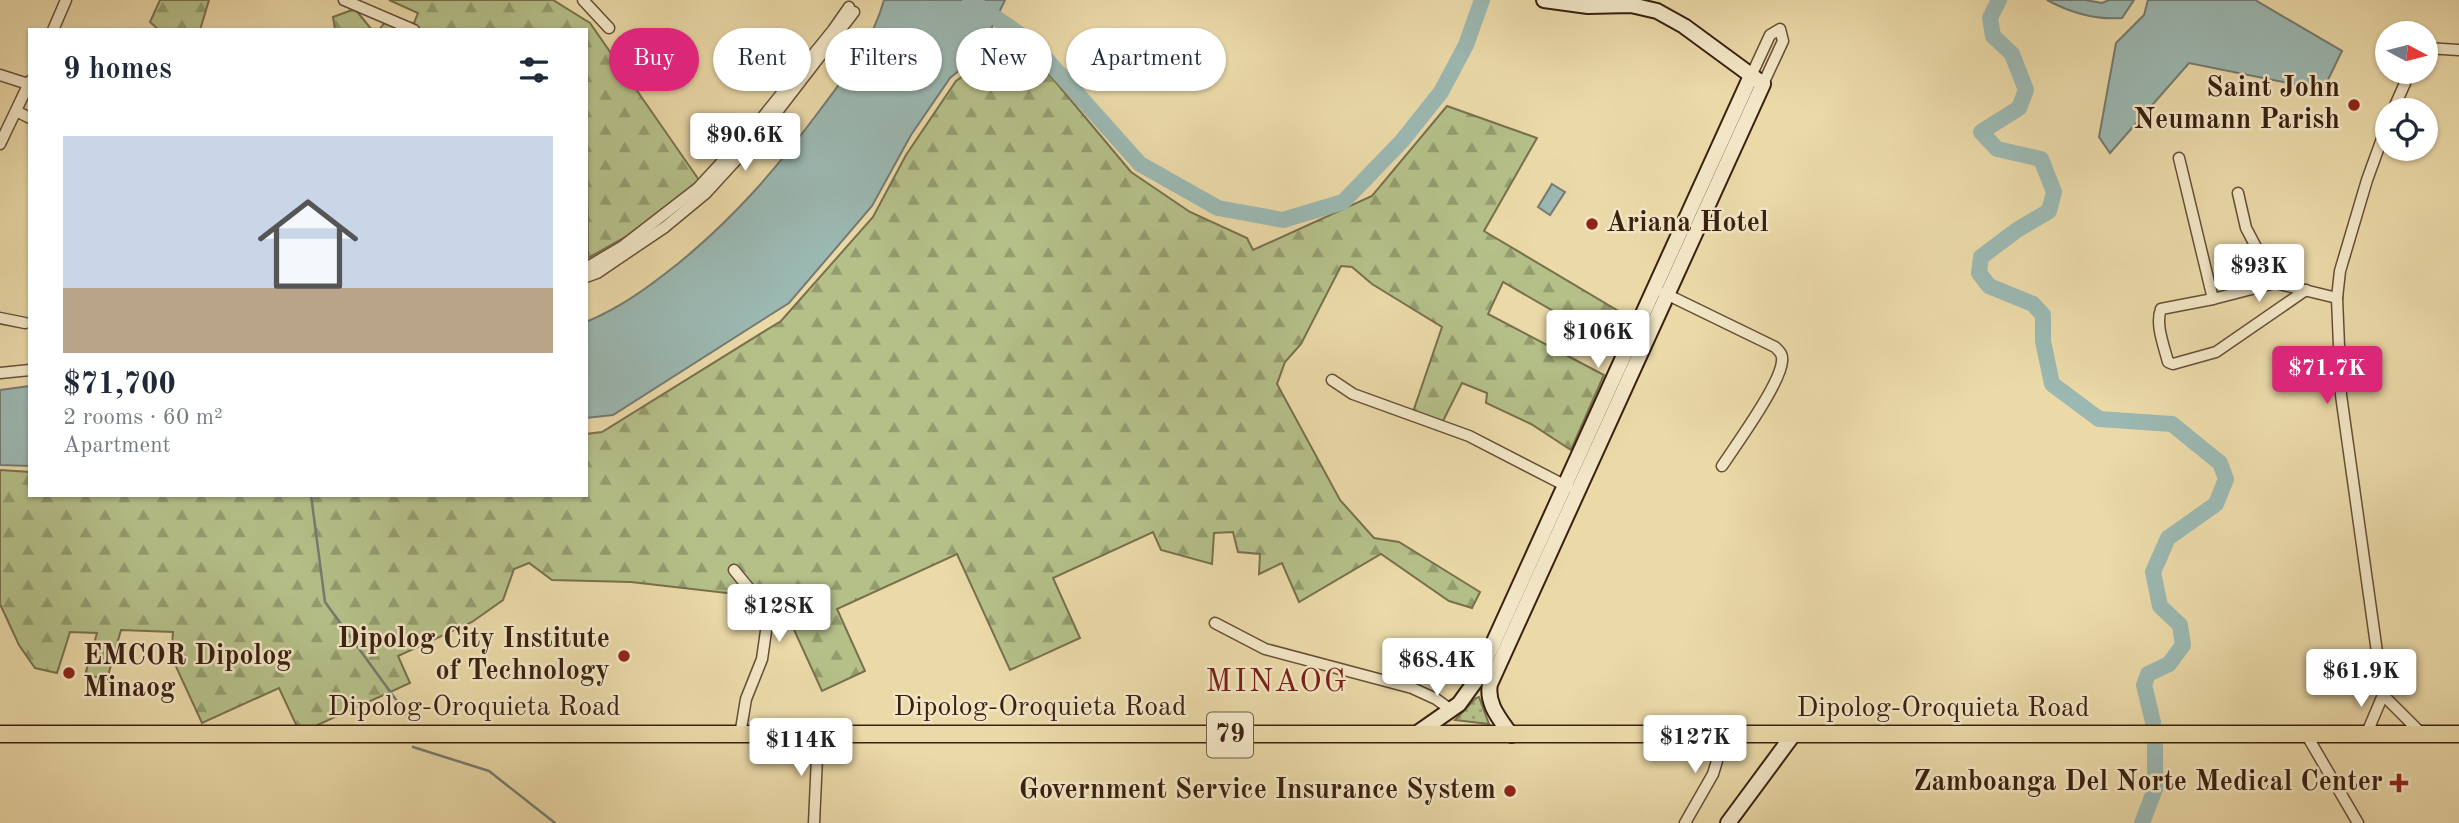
<!DOCTYPE html>
<meta charset="utf-8">
<style>
body{margin:0;font-family:"Old Standard TT",serif;background:#f6f6f7;color:#1f2937;height:100vh;display:flex;flex-direction:column;font-size:26px;white-space:nowrap}
*{box-sizing:border-box;margin:0}
p{font-size:23px;color:#747a83}
.icon{flex:none;width:38px;height:38px;fill:none;stroke:currentColor;stroke-width:2;stroke-linecap:round;stroke-linejoin:round}
.map{position:relative;flex:1;overflow:hidden}
.panel{position:absolute;left:28px;top:28px;width:560px;height:469px;display:flex;flex-direction:column;background:#fff;border-radius:0px;box-shadow:0 2px 5px #0004}
.panel>*{flex:none}
.guide{position:absolute;left:609px;top:28px;width:665px;height:63px;display:flex;gap:14px}
.needle{width:46px;rotate:97deg}
.buttons{position:absolute;left:2375px;top:21px;display:grid;gap:14px}
.buttons a{display:grid;place-items:center;width:63px;height:63px;border-radius:50%;background:#fff;box-shadow:0 2px 5px #0004;font-size:35px}
.price{position:absolute;translate:-50% -60px;padding:0 16px;border-radius:7px;background:#fff;color:#222;font-size:23px;line-height:46px;filter:drop-shadow(0 2px 4px #0008)}
.price::after{content:'';position:absolute;left:50%;top:42px;width:21px;height:16px;margin-left:-10px;background:inherit;clip-path:polygon(0 0,100% 0,50% 100%)}
.price.active{background:#db2777;color:#fff}
ul{padding:0;list-style:none}
li{display:grid;align-content:center;gap:14px;height:371px;padding:0 35px}
li span{display:grid;place-items:center;height:217px;border-radius:0px;color:#555}
li>.icon{margin-inline-start:auto}
span .icon{width:126px;height:126px;fill:#fffc;stroke-width:1}
li b{font-size:30px}
h2{display:flex;justify-content:space-between;align-items:center;height:84px;padding:0 35px;font-size:30px}
.pill{padding:0 24px;border-radius:32px;background:#fff;box-shadow:0 2px 5px #0004;font-size:24px;line-height:63px}
.pill.active{background:#db2777;color:#fff}
.map>svg:first-child{display:block}
</style>
<div class="map">
<svg width="2459" height="823" viewBox="0 0 2459 823">
<defs>
<pattern id="grass-dots" width="8" height="8" patternUnits="userSpaceOnUse" patternTransform="scale(1.75)"><rect width="8" height="8" fill="#b5c089"/><path d="M2 2h.1M6 6h.1" fill="none" stroke="#949c6f" stroke-width="1.8" stroke-linecap="round"/></pattern>
<pattern id="forest-firs" width="22" height="20" patternUnits="userSpaceOnUse" patternTransform="scale(1.75)"><rect width="22" height="20" fill="#b5c089"/><path d="M5 1l3.5 6h-7zM16 11l3.5 6h-7z" fill="#949c6f"/></pattern>
</defs>
<rect width="100%" height="100%" fill="#ebd9a8"/>
<filter id="stains"><feTurbulence type="fractalNoise" baseFrequency=".00286" numOctaves="4"/><feColorMatrix values="0 0 0 0 .2 0 0 0 0 .09 0 0 0 0 .02 0 0 0 .5 -.17"/></filter>
<radialGradient id="worn" r=".72"><stop offset=".6" stop-color="#630" stop-opacity="0"/><stop offset="1" stop-color="#630" stop-opacity=".3"/></radialGradient>
<polygon fill="url(#grass-dots)" stroke="#78704d" stroke-width="2" points="1479,697 1489,724 1455,720 1476,698"/>
<g fill="url(#forest-firs)" stroke="#78704d" stroke-width="2">
<polygon points="160,0 209,0 200,30 159,30 150,22"/>
<polygon points="389,0 553,0 590,23 699,180 643,227 588,258 586,30 379,30 385,22 414,23 418,13"/>
<polygon points="355,9 372,30 335,30 333,17"/>
<polygon points="1001,33 1028,49 1131,172 1190,212 1247,238 1253,250 1372,196 1447,106 1537,138 1484,231 1630,318 1616,347 1503,282 1488,314 1604,375 1571,450 1531,424 1486,403 1487,393 1462,383 1442,423 1413,412 1442,327 1372,284 1352,267 1341,266 1301,344 1285,362 1277,384 1340,500 1374,538 1399,542 1480,592 1472,608 1449,601 1381,554 1299,602 1282,563 1259,574 1260,554 1238,552 1233,532 1214,533 1212,564 1161,550 1153,532 1053,578 1080,638 1010,670 957,554 837,609 865,671 822,691 780,599 631,582 552,580 529,563 514,569 503,600 472,622 398,656 410,683 300,733 279,688 202,723 173,660 171,660 173,632 121,630 107,679 85,675 97,633 70,632 57,673 35,668 19,645 0,604 0,470 30,472 30,495 586,495 586,434 602,432 781,321 873,217 906,155 956,81 985,60"/>
</g>
<g fill="#9bb8b2" stroke="#747b72" stroke-width="2">
<path d="M884 0H1005L979 54 950 78 911 135 872 206 789 303 613 415 586 418V322C622 307 650 286 680 262 737 215 776 169 820 110 845 77 873 41 884 0Z"/>
<path d="M2047 0H2085L2102 3 2109 0H2134L2122 18C2095 20 2071 13 2047 0Z"/>
<polygon points="2148,0 2255,0 2342,51 2323,90 2189,63 2110,153 2099,137 2116,43 2144,15"/>
<polygon points="1552,184 1565,192 1550,215 1538,207"/>
<polygon points="30,386 30,466 0,465 0,390"/>
</g>
<g fill="none" stroke-linecap="round" stroke-linejoin="round">
<g stroke="#747b72" stroke-width="2.5">
<polyline points="311,495 325,602 410,719"/>
<polyline points="413,747 489,771 555,823"/>
</g>
<g stroke="#9bb8b2" stroke-width="16">
<polyline points="970,0 1031,42 1140,164 1218,208 1283,220 1343,202 1402,141 1441,92 1466,45 1482,0"/>
<polyline points="1999,0 1990,18 1993,36 2012,54 2026,90 2019,108 1981,132 1997,149 2041,159 2054,192 2049,211 2017,230 1981,257 1979,273 1989,286 2033,304 2043,315 2043,341 2052,384 2099,419 2172,424 2220,463 2226,479 2216,504 2168,538 2153,572 2160,606 2180,625 2183,645 2169,664 2148,674 2144,685 2153,722"/>
<polyline points="2142,823 2155,789 2155,746"/>
</g>
<defs>
<g id="minor">
<polyline points="344,0 414,30"/>
<polyline points="583,0 609,28"/>
<polyline points="53,30 66,0"/>
<polyline points="2426,48 2459,50"/>
<polyline points="0,75 28,84"/>
<polyline points="1751,76 1770,35 1780,29 1783,41 1763,84"/>
<polyline points="2393,110 2410,72"/>
<polyline points="16,111 30,118"/>
<polyline points="0,144 30,81"/>
<polyline points="2179,158 2213,299"/>
<polyline points="2238,193 2246,228 2275,283 2337,298"/>
<polyline points="586,268 623,246 698,188 757,124 833,30 849,7"/>
<polyline points="586,277 597,273 665,227 705,194 760,134 854,12"/>
<path d="M2275 283 2213 299 2161 309C2155 324 2164 346 2168 362L2173 364 2216 352 2306 290"/>
<path d="M1664 293 1775 347C1779 351 1783 354 1782 361 1781 383 1736 445 1722 466"/>
<polyline points="0,318 25,323"/>
<polyline points="0,373 30,370"/>
<polyline points="1332,380 1353,394 1469,436 1568,487"/>
<polyline points="734,570 765,608 768,617 762,659 746,699 740,735"/>
<polyline points="1215,623 1265,649 1412,688 1436,699 1451,710"/>
<polyline points="2383,695 2422,734"/>
<polyline points="2306,734 2358,823"/>
<polyline points="2366,735 2383,695 2341,395 2337,298 2340,271 2367,180 2387,125"/>
<polyline points="814,823 818,735"/>
<polyline points="1685,823 1713,774 1725,735"/>
</g>
<g id="secondary">
<polyline points="1416,734 1459,704 1477,679 1751,76"/>
<path d="M1511 735C1500 719 1486 704 1490 684L1763 84 1684 26 1657 11 1631 5 1588 6 1544 0"/>
<polyline points="1728,823 1793,735"/>
</g>
<polyline id="trunk" points="0,734 2459,734"/>
</defs>
<use href="#minor" stroke="#664e37" stroke-width="13"/>
<use href="#secondary" stroke="#3a2011" stroke-width="18"/>
<use href="#trunk" stroke="#3a2011" stroke-width="19"/>
<use href="#minor" stroke="#f2e6c6" stroke-width="10"/>
<use href="#secondary" stroke="#f2e6c6" stroke-width="14"/>
<use href="#trunk" stroke="#ebd9a8" stroke-width="16"/>
</g>
<g fill="#8f2418" stroke="#f2e6c6" stroke-width="2.5">
<circle cx="2354" cy="105" r="7"/>
<circle cx="1592" cy="224" r="7"/>
<circle cx="624" cy="656" r="7"/>
<circle cx="69" cy="673" r="7"/>
<path d="M2395.5 772.5h7v7h7v7h-7v7h-7v-7h-7v-7h7z"/>
<circle cx="1510" cy="791" r="7"/>
</g>
<g text-anchor="middle" dominant-baseline="central" stroke-width="5" stroke-linejoin="round" paint-order="stroke">
<rect fill="#f2e6c6" stroke="#715b47" stroke-width="2" x="1207" y="712.5" width="46" height="45" rx="5"/>
<g font-size="26" font-weight="bold" fill="#3a2011">
<text x="1230" y="735">79</text>
</g>
<g font-size="28" font-weight="bold" fill="#3a2011" stroke="#f2e6c6" text-anchor="end">
<text x="2340" y="89">Saint John<tspan x="2340" dy="32">Neumann Parish</tspan></text>
<text x="1606" y="224" text-anchor="start">Ariana Hotel</text>
<text x="610" y="640">Dipolog City Institute<tspan x="610" dy="32">of Technology</tspan></text>
<text x="83" y="657" text-anchor="start">EMCOR Dipolog<tspan x="83" dy="32">Minaog</tspan></text>
<text x="2383" y="783">Zamboanga Del Norte Medical Center</text>
<text x="1496" y="791">Government Service Insurance System</text>
</g>
<g font-size="28" fill="#3a2011" stroke="#f2e6c6">
<text x="474" y="708">Dipolog-Oroquieta Road</text>
<text x="1040" y="708">Dipolog-Oroquieta Road</text>
<text x="1943" y="709">Dipolog-Oroquieta Road</text>
</g>
<g font-size="32" letter-spacing="2" fill="#7a1f14" stroke="#f2e6c6">
<text x="1277" y="683">MINAOG</text>
</g>
</g>
<rect width="100%" height="100%" filter="url(#stains)"/>
<rect width="100%" height="100%" fill="url(#worn)"/>
</svg>
<div class="buttons">
<a><svg class="needle" viewBox="-14 -14 28 28"><path d="M0-13l5 13h-10z" fill="#e53935"/><path d="M0 13l5-13h-10z" fill="#747a83"/></svg></a>
<a><svg class="icon" aria-label="locate" viewBox="0 0 24 24"><circle cx="12" cy="12" r="6"/><path d="M12 2v4M12 18v4M2 12h4M18 12h4"/></svg></a>
</div>
<b class="price" style="left:745px;top:173px">$90.6K</b>
<b class="price" style="left:2259px;top:304px">$93K</b>
<b class="price" style="left:1598px;top:370px">$106K</b>
<b class="price active" style="left:2327px;top:406px">$71.7K</b>
<b class="price" style="left:779px;top:644px">$128K</b>
<b class="price" style="left:1437px;top:698px">$68.4K</b>
<b class="price" style="left:2361px;top:709px">$61.9K</b>
<b class="price" style="left:1695px;top:775px">$127K</b>
<b class="price" style="left:801px;top:778px">$114K</b>
<div class="guide">
<a class="pill active">Buy</a>
<a class="pill">Rent</a>
<a class="pill">Filters</a>
<a class="pill">New</a>
<a class="pill">Apartment</a>
</div>
<section class="panel">
<h2>9 homes<svg class="icon" aria-label="filters" viewBox="0 0 24 24"><path d="M4 7h16M4 17h16"/><circle cx="9" cy="7" r="2"/><circle cx="15" cy="17" r="2"/></svg></h2>
<ul>
<li><span style="background:linear-gradient(#c9d6e8 70%,#b9a48a 0)"><svg class="icon" aria-label="home" viewBox="0 0 24 24"><path d="M3 11l9-7 9 7M6 9v11h12V9"/></svg></span><div><b>$71,700</b><p>2 rooms · 60 m²</p><p>Apartment</p></div></li>
</ul>
</section>
</div>
